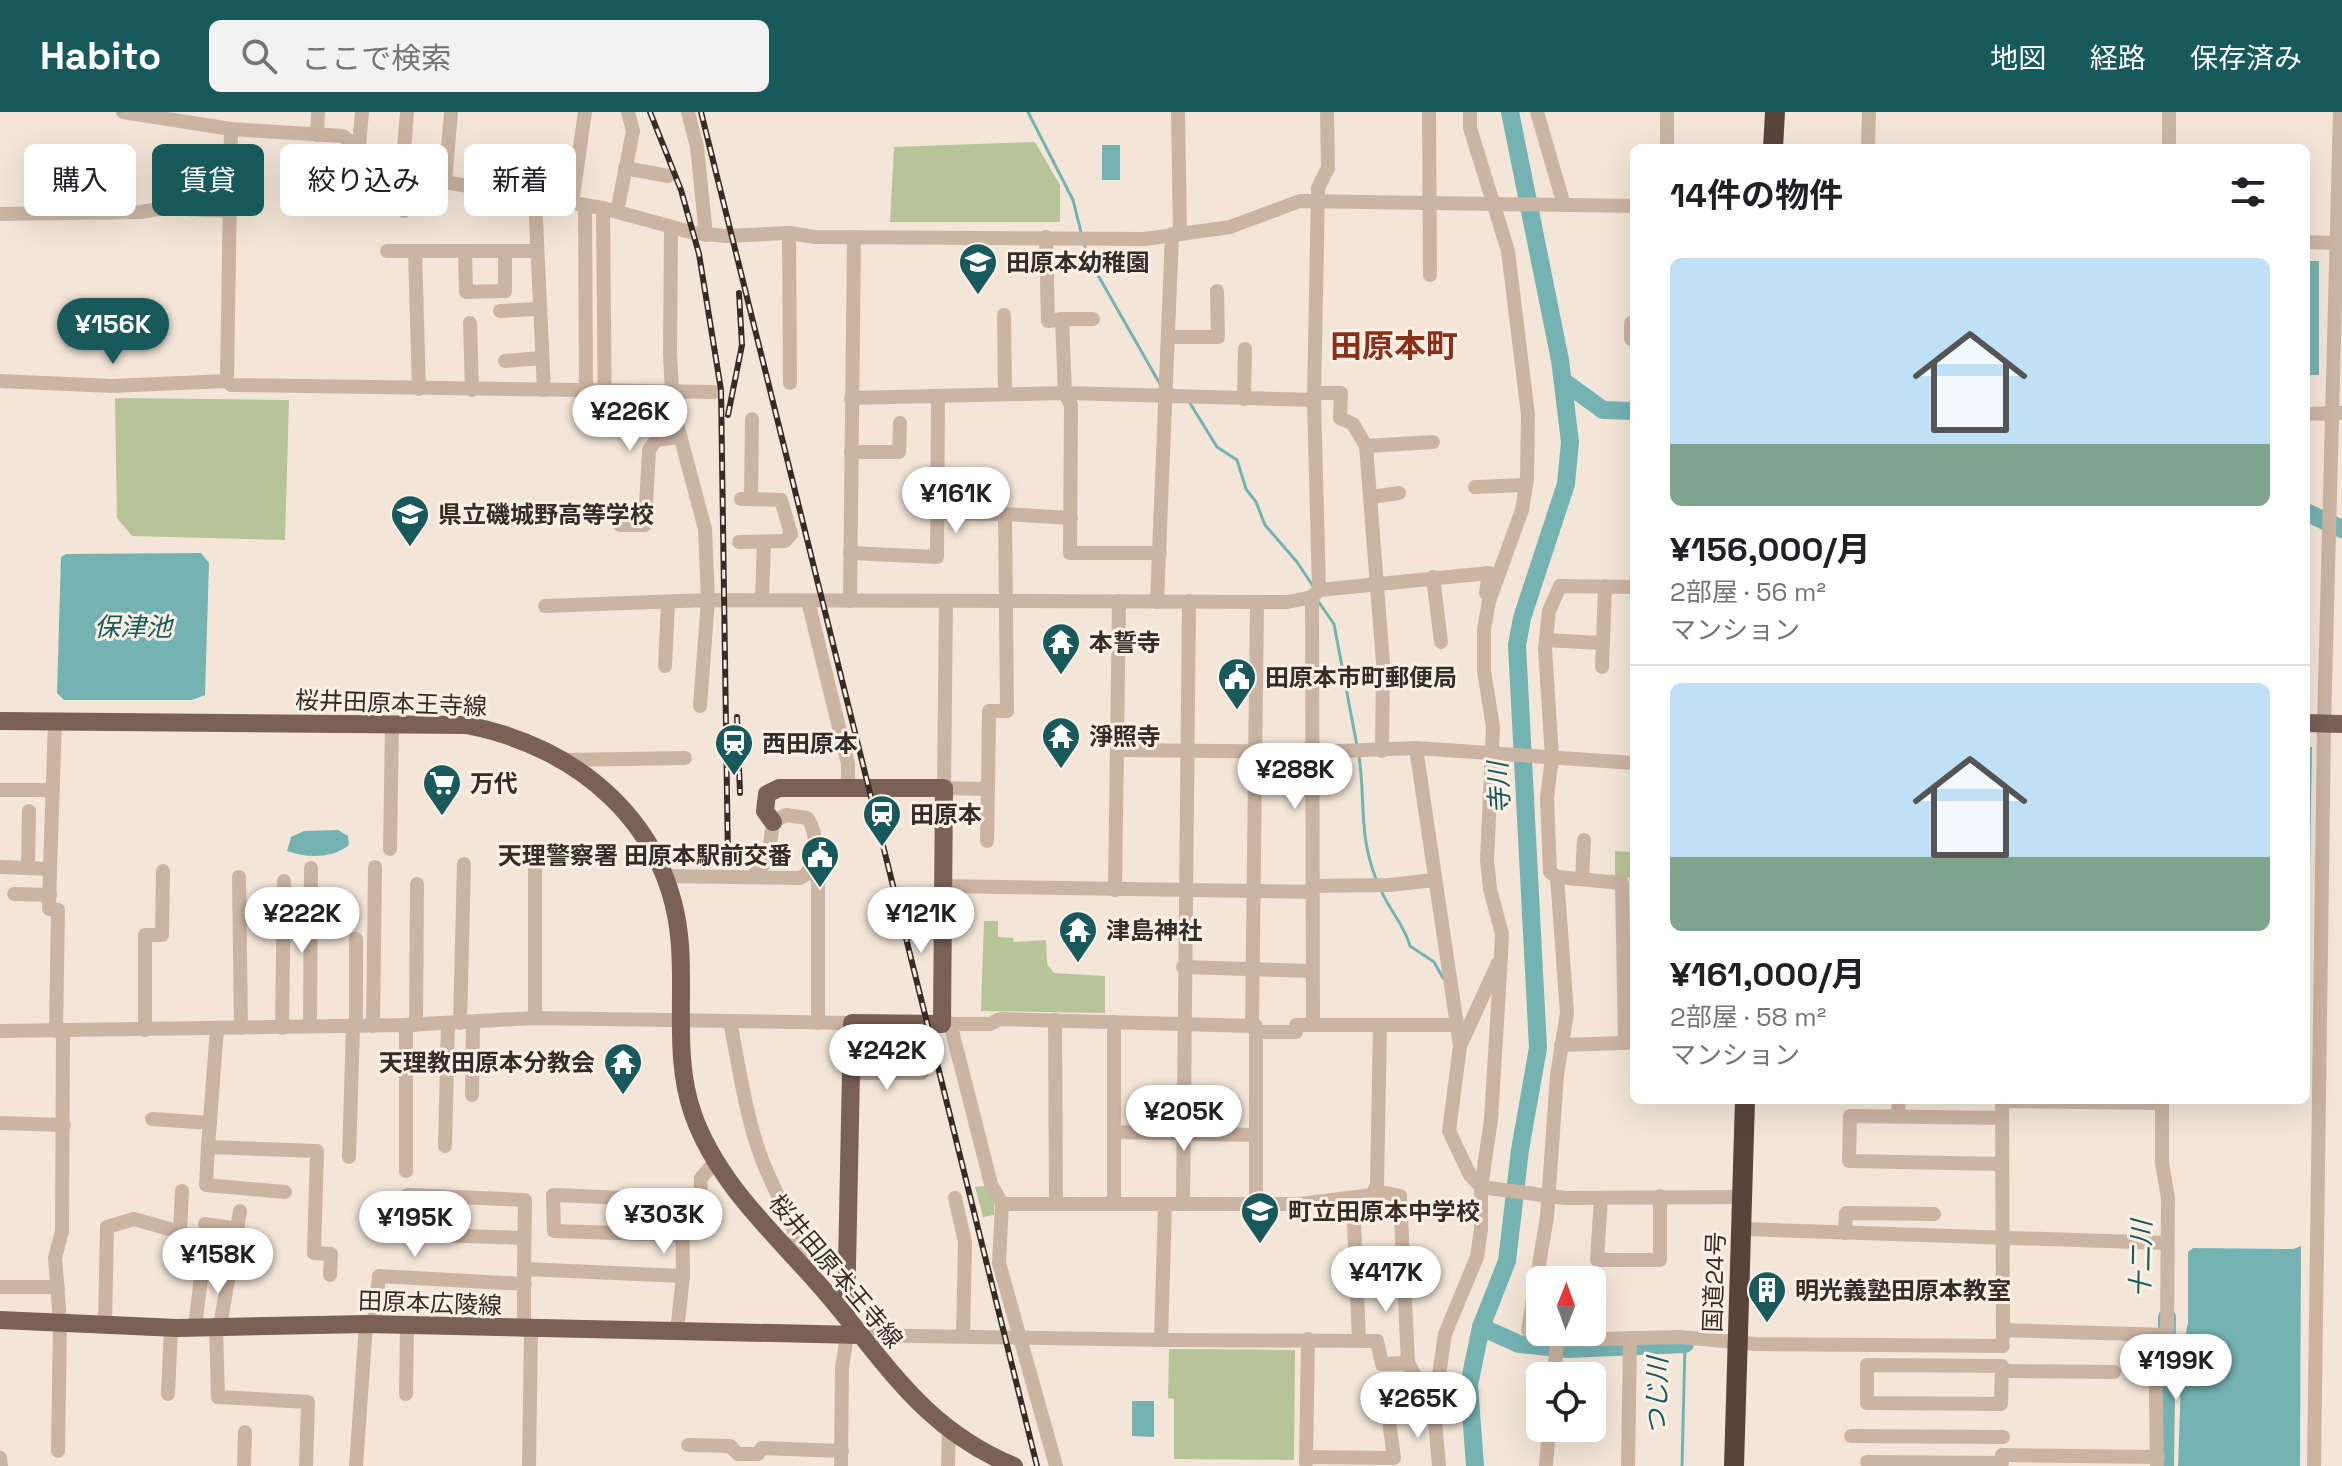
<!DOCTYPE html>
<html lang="ja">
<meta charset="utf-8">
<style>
body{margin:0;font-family:"Space Grotesk","Noto Sans JP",sans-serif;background:#f2f2f2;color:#202124;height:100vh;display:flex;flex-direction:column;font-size:30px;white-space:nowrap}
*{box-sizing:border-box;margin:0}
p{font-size:26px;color:#757577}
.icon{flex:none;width:44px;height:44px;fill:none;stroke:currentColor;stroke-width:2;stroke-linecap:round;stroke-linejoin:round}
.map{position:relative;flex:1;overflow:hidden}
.side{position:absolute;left:1630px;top:32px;width:680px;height:960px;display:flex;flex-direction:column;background:#fff;border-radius:12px;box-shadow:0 8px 32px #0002}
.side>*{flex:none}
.top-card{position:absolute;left:24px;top:32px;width:760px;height:72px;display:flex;gap:16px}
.needle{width:52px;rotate:1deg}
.controls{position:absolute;left:1526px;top:1154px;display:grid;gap:16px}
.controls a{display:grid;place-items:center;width:80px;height:80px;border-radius:12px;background:#fff;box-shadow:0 8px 32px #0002;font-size:40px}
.price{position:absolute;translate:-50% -68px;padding:0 18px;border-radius:28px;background:#fff;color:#222;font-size:26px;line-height:52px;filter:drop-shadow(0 2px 4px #0008)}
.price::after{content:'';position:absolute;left:50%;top:48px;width:24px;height:18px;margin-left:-12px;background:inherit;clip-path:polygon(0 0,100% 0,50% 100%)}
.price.current{background:#185a5c;color:#fff}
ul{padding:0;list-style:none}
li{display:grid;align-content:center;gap:16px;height:424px;padding:0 40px}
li+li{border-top:2px solid #e0e0e0}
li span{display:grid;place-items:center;height:248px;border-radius:12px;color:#555}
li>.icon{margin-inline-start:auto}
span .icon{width:144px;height:144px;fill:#fffc;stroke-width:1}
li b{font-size:34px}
h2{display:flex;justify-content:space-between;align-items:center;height:96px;padding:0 40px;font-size:34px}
.pill{padding:0 28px;border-radius:12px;background:#fff;box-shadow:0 8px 32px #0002;font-size:28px;line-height:72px}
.pill.current{background:#185a5c;color:#fff}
header{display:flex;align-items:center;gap:48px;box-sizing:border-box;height:112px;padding:0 40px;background:#185a5c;color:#fff}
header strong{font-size:38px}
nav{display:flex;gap:44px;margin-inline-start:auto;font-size:28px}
.search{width:560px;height:72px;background:#f2f2f2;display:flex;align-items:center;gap:20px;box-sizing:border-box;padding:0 28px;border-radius:12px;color:#757577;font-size:30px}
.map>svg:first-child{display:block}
</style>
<header>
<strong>Habito</strong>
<div class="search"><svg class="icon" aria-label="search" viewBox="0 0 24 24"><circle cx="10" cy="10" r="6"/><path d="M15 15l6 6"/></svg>ここで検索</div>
<nav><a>地図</a><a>経路</a><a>保存済み</a></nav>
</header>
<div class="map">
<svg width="2342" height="1354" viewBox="0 0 2342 1354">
<rect width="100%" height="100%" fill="#f3e6d8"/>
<g fill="#b6c497">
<polygon points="1035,30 1060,73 1060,110 890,110 894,35"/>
<polygon points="115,286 289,288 285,428 132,424 117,406"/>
<polygon points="1615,739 1634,740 1634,766 1615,765"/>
<polygon points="984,809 998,809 998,825 1013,826 1014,830 1046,828 1047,852 1054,861 1105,864 1105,901 981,899"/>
<polygon points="985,1074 994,1089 994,1103 983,1105 975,1075"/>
<polygon points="1169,1237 1295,1238 1294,1348 1174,1347 1174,1287 1168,1286"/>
</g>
<g fill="#75b3b3">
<rect x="1102" y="33" width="18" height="35"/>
<rect x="2306" y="149" width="13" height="114"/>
<polygon points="201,441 209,451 205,583 192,588 64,588 57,581 61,445 66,442"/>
<polygon points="2306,635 2312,635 2310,755 2306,757"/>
<path d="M338 718 348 724 349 733C331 747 307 746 287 739L291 725 304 719Z"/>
<polygon points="2301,1134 2300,1354 2178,1354 2182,1240 2188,1211 2188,1140 2193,1136 2293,1137"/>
<polygon points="1132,1289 1154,1289 1154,1325 1132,1324"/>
</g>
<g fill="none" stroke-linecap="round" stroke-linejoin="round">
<g stroke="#75b3b3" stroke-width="3">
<polyline points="1028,0 1073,88 1082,124"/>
<polyline points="1084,131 1087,144 1160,272"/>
<polyline points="1188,288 1217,335 1237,348 1246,377 1256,390 1265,413 1297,450 1313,474"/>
<polyline points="1318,489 1334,512 1357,634"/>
<path d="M1359 645C1366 691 1358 720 1376 767"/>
<path d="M1381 778C1389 798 1404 812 1410 834L1434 850 1443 866"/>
<polyline points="1682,1354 1685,1232"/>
</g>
<g stroke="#75b3b3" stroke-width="18">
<polyline points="1563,269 1603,298 1634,299"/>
<polyline points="2306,400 2342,417"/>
<polyline points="1481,1215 1519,1232 1568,1237 1685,1232"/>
<polyline points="1475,1354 1469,1273 1481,1215 1507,1149 1520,1038 1538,936 1517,533 1522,506 1566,372 1570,330 1560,248 1510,0"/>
<polyline points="2165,1354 2167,1205"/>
</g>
<g stroke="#ccb4a3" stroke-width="14">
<polyline points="123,0 231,17 343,24 389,61 603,96 694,121 726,124 789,121 815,125 1145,127 1230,115 1300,89 1634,94"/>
<polyline points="688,0 697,35 706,123"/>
<polyline points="1178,0 1180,121"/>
<polyline points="1429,0 1430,163"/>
<polyline points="1537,0 1564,93"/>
<polyline points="1667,0 1667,36"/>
<polyline points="2169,0 2169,36"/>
<polyline points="317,23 318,0"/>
<polyline points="359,33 362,0"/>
<polyline points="1868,36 1869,0"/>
<polyline points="625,56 668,64"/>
<polyline points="402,63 407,0"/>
<polyline points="445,70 451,0"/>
<polyline points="535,86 544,278"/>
<polyline points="572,91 585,0"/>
<polyline points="585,93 586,279"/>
<polyline points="603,96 605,317"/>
<polyline points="404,99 410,64"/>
<polyline points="617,100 633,19 628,0"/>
<polyline points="0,102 141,100 163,96 232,99"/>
<polyline points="671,116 670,242 673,297 705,417 708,488 700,594"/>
<polyline points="789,121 790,271"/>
<polyline points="1046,125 1048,209 1062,207 1065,281 1071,293 1070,441 1160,441"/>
<polyline points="2306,130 2337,131"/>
<polyline points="387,139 536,139"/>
<polyline points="415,139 419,277"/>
<polyline points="465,139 466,180 505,179 505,139"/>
<polyline points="500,199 539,197"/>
<polyline points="1004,203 1005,281"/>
<polyline points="1062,207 1093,207"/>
<polyline points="470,211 472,278"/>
<polyline points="1170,225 1218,225 1217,179"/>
<polyline points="1631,227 1631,211 1634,211"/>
<polyline points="505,249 542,246"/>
<polyline points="0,269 112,274 227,269 231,273 714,280"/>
<polyline points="227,269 231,17"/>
<polyline points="1314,281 1341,281 1340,306 1353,312 1366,334 1383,551 1382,639"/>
<polyline points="851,286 1065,281 1314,288"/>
<polyline points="1244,287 1245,237"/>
<polyline points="2306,302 2342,301"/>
<polyline points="1366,334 1433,330"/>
<polyline points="851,340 899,340 900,311"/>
<polyline points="1475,375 1526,373"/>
<polyline points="1372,385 1399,381"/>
<polyline points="751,387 752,307"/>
<polyline points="937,401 1005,402"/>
<polyline points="620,413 645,413 649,338 656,328 679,325"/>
<polyline points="739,430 785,429 791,422 781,388 741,387"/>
<polyline points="850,441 937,445 938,284"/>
<polyline points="1433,465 1441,530"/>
<polyline points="1319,478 1314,288 1318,76 1328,56 1327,0"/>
<polyline points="1312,485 1313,913"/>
<polyline points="762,488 764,430"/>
<polyline points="808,489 848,652 848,675"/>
<polyline points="850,489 854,125"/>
<polyline points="946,489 944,676 988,677 989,599 1007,599 1005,402 1071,406"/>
<polyline points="1157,490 1172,122"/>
<polyline points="545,494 708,488 1288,490 1312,485 1319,478 1489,461 1486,481"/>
<polyline points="1546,528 1602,531"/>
<polyline points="665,554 668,491"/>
<polyline points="1602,555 1605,474"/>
<polyline points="1416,636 1460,934"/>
<polyline points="1117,638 1315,640 1416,636 1634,651"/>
<polyline points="565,648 685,646"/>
<polyline points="0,678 52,678"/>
<polyline points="987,729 988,677"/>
<polyline points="390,737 392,611"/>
<polyline points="0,755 50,757 55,609"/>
<polyline points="28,756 29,699"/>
<polyline points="50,757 49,797 58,798 56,919"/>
<polyline points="810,759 818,767 818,911"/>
<path d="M664 764 800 766C819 757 819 721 807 706L786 703 773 710 768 748 754 763"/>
<polyline points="239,765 241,916"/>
<polyline points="1557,765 1550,760 1547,686 1552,645 1545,537 1549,499 1560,474 1634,475"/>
<polyline points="1582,767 1584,728"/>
<polyline points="943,774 1312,780"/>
<polyline points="1312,774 1389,773 1435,768"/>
<polyline points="1115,778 1119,489"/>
<polyline points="14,782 50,783"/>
<polyline points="356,827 356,914"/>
<polyline points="1498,851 1460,934 1449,1019 1470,1063 1481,1075 1565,1086 1742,1085"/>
<polyline points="1183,855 1312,859"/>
<polyline points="535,906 535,757"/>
<polyline points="1055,908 1056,1091"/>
<path d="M730 910C739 954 745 1000 760 1042 771 1076 803 1124 804 1156"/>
<polyline points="460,911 464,752"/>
<polyline points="950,911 991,1072 1002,1092 999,1151 1056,1354"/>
<polyline points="942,912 990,912 1000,907 1252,914"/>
<polyline points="406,913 406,1059"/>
<polyline points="416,913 417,772"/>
<polyline points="1380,913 1458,913"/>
<polyline points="310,914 311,756"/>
<polyline points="373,914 375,755"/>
<polyline points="217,916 208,1035 317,1039 314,1141 331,1142 330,1163"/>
<polyline points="282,916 284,769"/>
<polyline points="145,918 145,823 162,823 163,759"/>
<polyline points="0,919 406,913 535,906 852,911"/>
<polyline points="1634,930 1625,931 1622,771 1557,765 1567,901 1557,963 1547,1105 1528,1218 1557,1228 1680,1225 1756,1232 2003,1234"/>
<polyline points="1561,933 1625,931"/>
<polyline points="851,961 922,961"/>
<polyline points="472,983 473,910"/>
<polyline points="2002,988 2003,1226"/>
<polyline points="2002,989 2162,991"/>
<polyline points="1898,1004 1899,988"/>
<polyline points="152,1007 210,1011"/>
<polyline points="0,1011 64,1013"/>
<polyline points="1114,1020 1256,1023"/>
<polyline points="445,1034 448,911"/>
<polyline points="208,1035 206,1073 285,1080"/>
<polyline points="349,1045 353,914"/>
<polyline points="2000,1052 1849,1049 1850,1004 2001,1006"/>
<polyline points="1376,1079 1400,1084 1408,1251 1434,1298"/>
<polyline points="408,1083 525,1088 524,1157"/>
<polyline points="955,1086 965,1130 963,1224"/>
<polyline points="1601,1086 1597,1148 1660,1148 1660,1084"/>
<polyline points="1353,1087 1359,1228"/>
<polyline points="1256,1090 1256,914 1252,914 1257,490"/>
<polyline points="1114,1091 1114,910"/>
<polyline points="1002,1092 1300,1092 1372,1083 1377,1073 1380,913 1296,913 1296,920 1256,920"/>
<polyline points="1183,1092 1189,489"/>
<polyline points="205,1112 238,1117"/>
<polyline points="1742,1117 2166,1131"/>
<polyline points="1845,1121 1846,1101 1934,1102"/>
<polyline points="405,1122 524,1126"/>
<polyline points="682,1123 554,1119 553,1083 700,1089 701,1066 715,1050"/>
<polyline points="0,1175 58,1175"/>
<polyline points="105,1212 107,1115 134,1107 180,1120 182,1079"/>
<polyline points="374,1212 379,1164 525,1172"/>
<polyline points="216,1214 218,1285 308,1290 306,1354"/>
<polyline points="220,1214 240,1099"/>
<polyline points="195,1215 203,1149"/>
<polyline points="524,1218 524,1157 683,1164"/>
<polyline points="2003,1218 2167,1223 2168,1086 2162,1051 2162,988"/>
<polyline points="677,1220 683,1164 682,1086"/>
<polyline points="859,1223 1161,1228 1165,1092"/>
<polyline points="2155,1224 2157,1352"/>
<polyline points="1161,1228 1377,1229 1382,1252 1408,1251"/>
<polygon points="1867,1253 2002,1254 2001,1292 1867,1291"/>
<polyline points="2002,1259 2114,1260"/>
<polyline points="1554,1264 1557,1228"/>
<polyline points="168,1282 171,1215"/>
<polyline points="406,1282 407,1213"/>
<polyline points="1851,1324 2003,1325"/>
<polyline points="688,1333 730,1334 738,1342 758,1342 762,1336 842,1339"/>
<polyline points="58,1339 60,1210 55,1146 62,1119 63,919"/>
<polyline points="2002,1343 2158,1345"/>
<polyline points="1306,1345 1394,1346 1388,1301 1434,1298"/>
<polyline points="0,1346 1,1354"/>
<polyline points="1867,1350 2002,1351"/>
<polyline points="1306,1351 1308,1227"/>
<polyline points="244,1354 245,1320"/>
<polyline points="356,1354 366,1212"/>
<polyline points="529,1354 531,1219"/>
<polyline points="841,1354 842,1256 847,1223"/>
<polyline points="948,1354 949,1316"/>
<polyline points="1439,1354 1434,1298 1445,1222 1477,1145 1481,1117 1481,1075 1491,1008 1501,844 1502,822 1490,777 1487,748 1493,615 1484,559 1484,517 1489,489 1522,398 1527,367 1528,303 1508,139 1470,16 1470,0"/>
<polyline points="1546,1354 1549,1316"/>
<polyline points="1628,1354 1630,1226"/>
<polyline points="2314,1354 2324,612 2340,0"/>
</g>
<g stroke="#7a6055" stroke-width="18">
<path d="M0 609 466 613C578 634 672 713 680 834 684 889 674 949 693 1002 717 1071 775 1122 822 1176 884 1247 921 1316 1014 1354"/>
<polyline points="2306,611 2342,612"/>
<polyline points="773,710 765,699 767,682 779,676 944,676 942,912 852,911 846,1203"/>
<polyline points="0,1208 177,1216 366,1212 859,1223"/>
</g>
<g stroke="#59443c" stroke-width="20">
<polyline points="1773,36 1775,0"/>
<polyline points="1734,1354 1745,988"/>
</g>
<defs>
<g id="rail">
<polyline points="650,0 681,78 699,142 721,278 728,750"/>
<polyline points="701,0 1037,1354"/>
<polyline points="728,303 742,233 739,181"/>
<polyline points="737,605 740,681"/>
</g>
</defs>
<use href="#rail" stroke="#372b26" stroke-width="6"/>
<use href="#rail" stroke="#fbf0e5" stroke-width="3" stroke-dasharray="9" stroke-linecap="butt"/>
</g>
<defs>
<symbol id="school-pin" viewBox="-11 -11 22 30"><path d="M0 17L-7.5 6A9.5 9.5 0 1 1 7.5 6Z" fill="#185a5c" stroke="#fbf0e5"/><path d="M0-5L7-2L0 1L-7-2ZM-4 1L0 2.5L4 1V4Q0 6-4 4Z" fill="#fff"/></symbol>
<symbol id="temple-pin" viewBox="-11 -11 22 30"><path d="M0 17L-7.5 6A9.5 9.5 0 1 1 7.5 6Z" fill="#185a5c" stroke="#fbf0e5"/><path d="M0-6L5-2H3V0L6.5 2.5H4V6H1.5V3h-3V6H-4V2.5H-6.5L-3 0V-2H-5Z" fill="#fff"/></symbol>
<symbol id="civic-pin" viewBox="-11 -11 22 30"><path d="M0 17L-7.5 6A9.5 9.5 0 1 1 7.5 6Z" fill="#185a5c" stroke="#fbf0e5"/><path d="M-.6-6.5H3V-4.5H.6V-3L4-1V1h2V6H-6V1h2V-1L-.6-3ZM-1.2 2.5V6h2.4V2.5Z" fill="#fff"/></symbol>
<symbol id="station-pin" viewBox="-11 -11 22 30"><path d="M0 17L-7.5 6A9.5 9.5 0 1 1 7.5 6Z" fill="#185a5c" stroke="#fbf0e5"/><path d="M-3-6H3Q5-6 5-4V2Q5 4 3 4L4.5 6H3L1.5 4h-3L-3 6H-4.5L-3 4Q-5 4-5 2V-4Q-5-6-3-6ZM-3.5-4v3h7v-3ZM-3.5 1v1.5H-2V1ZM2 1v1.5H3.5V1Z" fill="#fff"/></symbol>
<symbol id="supermarket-pin" viewBox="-11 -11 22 30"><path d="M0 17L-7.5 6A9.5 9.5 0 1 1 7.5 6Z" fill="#185a5c" stroke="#fbf0e5"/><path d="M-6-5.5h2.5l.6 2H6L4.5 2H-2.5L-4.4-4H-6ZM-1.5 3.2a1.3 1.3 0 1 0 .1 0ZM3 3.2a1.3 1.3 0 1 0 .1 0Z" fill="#fff"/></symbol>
<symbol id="building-pin" viewBox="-11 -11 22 30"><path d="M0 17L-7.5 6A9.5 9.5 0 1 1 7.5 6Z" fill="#185a5c" stroke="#fbf0e5"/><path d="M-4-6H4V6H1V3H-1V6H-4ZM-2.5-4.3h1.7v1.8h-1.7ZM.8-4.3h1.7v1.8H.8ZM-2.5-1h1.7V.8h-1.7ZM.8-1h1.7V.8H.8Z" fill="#fff"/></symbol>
</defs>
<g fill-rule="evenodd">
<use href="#school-pin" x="956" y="128" width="44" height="60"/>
<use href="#school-pin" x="388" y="380" width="44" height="60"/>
<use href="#temple-pin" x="1039" y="508" width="44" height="60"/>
<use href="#civic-pin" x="1215" y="543" width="44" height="60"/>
<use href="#temple-pin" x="1039" y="602" width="44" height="60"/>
<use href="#station-pin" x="712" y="609" width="44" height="60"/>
<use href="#supermarket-pin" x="420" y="649" width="44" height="60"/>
<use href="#station-pin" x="860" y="680" width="44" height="60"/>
<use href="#civic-pin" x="798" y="721" width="44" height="60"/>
<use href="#temple-pin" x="1056" y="796" width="44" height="60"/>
<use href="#temple-pin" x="601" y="928" width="44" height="60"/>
<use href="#school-pin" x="1238" y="1077" width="44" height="60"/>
<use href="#building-pin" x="1745" y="1156" width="44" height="60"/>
</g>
<g text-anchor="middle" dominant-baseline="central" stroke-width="6" stroke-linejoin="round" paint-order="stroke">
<g font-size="24" font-weight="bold" fill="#372b26" stroke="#fbf0e5" text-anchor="start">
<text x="1006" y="150">田原本幼稚園</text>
<text x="438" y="402">県立磯城野高等学校</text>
<text x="1089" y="530">本誓寺</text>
<text x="1265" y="565">田原本市町郵便局</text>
<text x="1089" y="624">淨照寺</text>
<text x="762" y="631">西田原本</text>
<text x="470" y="671">万代</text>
<text x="910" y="702">田原本</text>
<text x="792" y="743" text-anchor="end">天理警察署 田原本駅前交番</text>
<text x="1106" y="818">津島神社</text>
<text x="595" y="950" text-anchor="end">天理教田原本分教会</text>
<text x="1288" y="1099">町立田原本中学校</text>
<text x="1795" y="1178">明光義塾田原本教室</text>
</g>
<g font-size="24" fill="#372b26" stroke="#fbf0e5">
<text transform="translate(391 591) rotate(2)">桜井田原本王寺線</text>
<text transform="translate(836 1159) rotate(50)">桜井田原本王寺線</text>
<text transform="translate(1714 1170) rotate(-88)">国道24号</text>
<text transform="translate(430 1191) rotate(2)">田原本広陵線</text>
</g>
<g font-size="26" font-style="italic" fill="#185a5c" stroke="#fbf0e5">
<text x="133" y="515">保津池</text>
<text transform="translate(1499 676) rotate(-93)">寺川</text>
<text transform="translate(2141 1147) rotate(-89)">十二川</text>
<text transform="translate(1657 1284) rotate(-89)">つじ川</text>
</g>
<g font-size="32" font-weight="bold" fill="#8d2f18" stroke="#fbf0e5">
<text x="1394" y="234">田原本町</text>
</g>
</g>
</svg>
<div class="controls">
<a><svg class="needle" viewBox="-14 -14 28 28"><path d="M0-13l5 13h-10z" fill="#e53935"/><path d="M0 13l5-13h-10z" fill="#757577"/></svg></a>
<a><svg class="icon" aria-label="locate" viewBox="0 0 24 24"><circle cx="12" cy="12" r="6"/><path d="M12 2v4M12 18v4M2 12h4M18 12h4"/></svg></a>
</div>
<b class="price current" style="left:113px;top:254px">¥156K</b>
<b class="price" style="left:630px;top:341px">¥226K</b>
<b class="price" style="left:956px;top:423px">¥161K</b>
<b class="price" style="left:1295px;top:699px">¥288K</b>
<b class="price" style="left:302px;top:843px">¥222K</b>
<b class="price" style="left:921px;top:843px">¥121K</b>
<b class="price" style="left:887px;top:980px">¥242K</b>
<b class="price" style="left:1184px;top:1041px">¥205K</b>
<b class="price" style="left:664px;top:1144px">¥303K</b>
<b class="price" style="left:415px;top:1147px">¥195K</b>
<b class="price" style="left:218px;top:1184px">¥158K</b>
<b class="price" style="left:1386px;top:1202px">¥417K</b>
<b class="price" style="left:2176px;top:1290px">¥199K</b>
<b class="price" style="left:1418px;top:1328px">¥265K</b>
<div class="top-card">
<a class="pill">購入</a>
<a class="pill current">賃貸</a>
<a class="pill">絞り込み</a>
<a class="pill">新着</a>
</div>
<section class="side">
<h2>14件の物件<svg class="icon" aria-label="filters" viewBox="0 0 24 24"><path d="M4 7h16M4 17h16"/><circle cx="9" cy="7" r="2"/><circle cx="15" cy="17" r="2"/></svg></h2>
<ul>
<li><span style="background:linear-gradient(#bfe0f5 75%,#7fa58c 0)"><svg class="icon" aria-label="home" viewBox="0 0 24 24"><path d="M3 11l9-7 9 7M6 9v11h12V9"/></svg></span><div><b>¥156,000/月</b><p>2部屋 · 56 m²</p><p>マンション</p></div></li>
<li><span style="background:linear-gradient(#bfe0f5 70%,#7fa58c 0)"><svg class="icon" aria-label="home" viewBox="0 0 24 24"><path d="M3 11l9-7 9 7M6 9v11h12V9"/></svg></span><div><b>¥161,000/月</b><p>2部屋 · 58 m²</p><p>マンション</p></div></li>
</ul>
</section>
</div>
